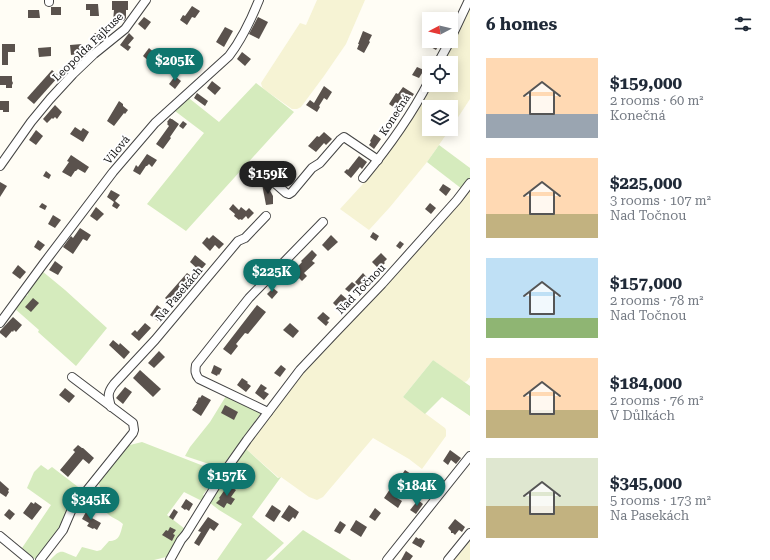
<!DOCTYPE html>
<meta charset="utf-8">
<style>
body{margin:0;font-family:"Roboto Serif",serif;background:#f2f2f3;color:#1f2937;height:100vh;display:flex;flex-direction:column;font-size:15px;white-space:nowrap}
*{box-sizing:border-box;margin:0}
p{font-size:13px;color:#747a83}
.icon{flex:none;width:22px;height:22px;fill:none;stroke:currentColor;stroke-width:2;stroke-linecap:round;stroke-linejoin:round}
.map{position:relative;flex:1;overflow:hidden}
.sheet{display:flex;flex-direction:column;background:#fff;width:300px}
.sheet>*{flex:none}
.needle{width:26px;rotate:263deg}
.fabs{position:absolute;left:422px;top:12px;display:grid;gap:8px}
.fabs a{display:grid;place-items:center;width:36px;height:36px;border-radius:0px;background:#fff;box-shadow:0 2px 10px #0003;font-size:20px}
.price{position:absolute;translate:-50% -34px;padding:0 9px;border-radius:14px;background:#0f766e;color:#fff;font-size:13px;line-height:26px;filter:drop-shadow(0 1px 2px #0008)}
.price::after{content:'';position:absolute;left:50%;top:24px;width:12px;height:9px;margin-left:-6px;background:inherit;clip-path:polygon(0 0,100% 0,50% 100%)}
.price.on{background:#222;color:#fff}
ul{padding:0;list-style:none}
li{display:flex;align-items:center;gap:12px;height:100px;padding:0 16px}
li span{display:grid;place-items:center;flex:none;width:112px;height:80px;border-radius:0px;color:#555}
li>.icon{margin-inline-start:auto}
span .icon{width:48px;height:48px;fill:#fffc;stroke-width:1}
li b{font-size:17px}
h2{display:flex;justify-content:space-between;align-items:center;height:48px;padding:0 16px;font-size:17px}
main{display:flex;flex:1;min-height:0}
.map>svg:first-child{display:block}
</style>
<main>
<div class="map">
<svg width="470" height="560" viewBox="0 0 470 560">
<rect width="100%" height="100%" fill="#fffdf5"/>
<g fill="#f6f3d4">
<polygon points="317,0 365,0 346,44 324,76 301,107 297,109 292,109 265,90 262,87 261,83 300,23 306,25"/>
<polygon points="470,2 470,99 451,128 451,107 429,107 429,129 450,129 427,162 390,207 369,230 340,209 362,185 379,163 430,85 451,85 451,63 441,63"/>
<polygon points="470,187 470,377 467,381 465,382 462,381 433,360 403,397 445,428 446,430 446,436 422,469 409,459 373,438 323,497 317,500 309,497 281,477 279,478 245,448 310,363"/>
<polygon points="470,540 470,560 452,560 461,552"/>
</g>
<g fill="#d5ebbd">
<polygon points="256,83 294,112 186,231 147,204 204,133 171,108 185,95 219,122"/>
<polygon points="439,145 470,168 470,178 462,189 427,162"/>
<polygon points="42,271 65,290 107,328 76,366 38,332 39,330 14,308 24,295 27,296 28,294 26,293"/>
<polygon points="433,360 470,386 470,416 442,397 425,414 403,397"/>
<polygon points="226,396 261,413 221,468 185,456 190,447 210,422"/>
<path d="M142 442 219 472 203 495 206 497 202 501 184 492 167 515 185 529 169 554 166 557 154 560H50C62 547 62 552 76 557L82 547 97 551 101 550 109 541C120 541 120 534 123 524 117 518 107 517 104 508 103 504 106 499 105 495 103 490 99 487 98 481L126 446Z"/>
<polygon points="245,448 278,478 281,477 252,517 284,543 266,560 217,560 242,524 219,510 210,503"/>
<polygon points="41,465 48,470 52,467 82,490 70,505 60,527 36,560 22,548 51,505 27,488 34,472"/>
<polygon points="303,530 351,560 272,560"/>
</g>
<g fill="#5a524d">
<polygon points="112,1 128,1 128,10 126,10 126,18 124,21 113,21 114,10 112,10"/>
<polygon points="86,4 98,4 99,16 90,16 90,10 86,10"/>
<polygon points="192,6 200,11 195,18 192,17 187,25 180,20 183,15 185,16"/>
<rect x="51" y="7" width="10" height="8"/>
<polygon points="28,10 39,10 40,18 28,18"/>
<polygon points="144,17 151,22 145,30 138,24"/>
<polygon points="258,17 268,22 259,39 249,34"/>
<polygon points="225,27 233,31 224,47 216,42"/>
<polygon points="363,31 372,35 369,41 370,42 364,53 357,49 359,44 358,44"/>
<rect x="94" y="33" width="6" height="8"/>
<polygon points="129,33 134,38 128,45 131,47 128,51 120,45"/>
<polygon points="432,41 441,41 436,50 429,46"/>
<polygon points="2,44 15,44 15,52 8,52 8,65 2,65"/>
<polygon points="82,44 83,50 78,51 78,54 71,55 70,45"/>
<polygon points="51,47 51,56 39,57 38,48"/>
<polygon points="149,48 157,55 151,63 143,56"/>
<polygon points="242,52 251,59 245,66 237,59"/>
<polygon points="417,67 424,70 419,78 412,75"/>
<polygon points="52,70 59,76 34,104 27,98"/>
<polygon points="0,76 12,76 12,81 13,83 12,85 12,88 6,88 6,85 0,85"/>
<polygon points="175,76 181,81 175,89 169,84"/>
<polygon points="212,81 221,88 215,95 207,88"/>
<polygon points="324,86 332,92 327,100 324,98 319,106 320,107 317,112 306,105 310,100 314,103"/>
<polygon points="403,87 414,94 409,101 405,99 404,101 402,100 396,109 389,104 396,93 398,94"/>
<polygon points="197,93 208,101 205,106 194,98"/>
<polygon points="0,101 9,101 9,112 3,112 3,110 0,110"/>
<polygon points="119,101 123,104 123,106 128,110 125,114 124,113 114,126 107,121"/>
<polygon points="55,105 62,112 57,119 55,117 53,119 52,118 47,123 43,119"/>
<polygon points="170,118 171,119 172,119 179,124 170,137 171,138 163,149 156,144 169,126 167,124 168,123 167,122"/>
<polygon points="183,121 187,124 183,129 179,126"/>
<polygon points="75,127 81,131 83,128 89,132 83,142 70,134"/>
<polygon points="36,130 43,136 36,145 29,140"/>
<polygon points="324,132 332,139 326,145 324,143 316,152 308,146 317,136 319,137"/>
<polygon points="374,134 381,139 374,149 369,145 371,142 370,141"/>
<polygon points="147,154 157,160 152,167 149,164 147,166 146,166 140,175 133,171 136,165 138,167"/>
<polygon points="71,155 89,167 85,173 78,169 76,171 75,171 71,177 62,172 69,162 67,161"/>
<polygon points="359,156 367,162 362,169 360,167 351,178 344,172 347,169 348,170"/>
<polygon points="46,171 51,175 49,179 43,176"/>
<polygon points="0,182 7,186 0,197"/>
<polygon points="266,183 273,196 273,204 266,205 262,184"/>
<polygon points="443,184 451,189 446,196 439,190"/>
<polygon points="111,190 120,195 115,201 120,205 117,209 112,206 114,202 107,197"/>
<polygon points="42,203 47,206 45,210 39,207"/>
<polygon points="430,203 436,208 431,214 425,209"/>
<polygon points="233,204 239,210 241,207 246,211 249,208 254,213 248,219 246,216 242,220 240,219 239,220 234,216 235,214 229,209"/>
<polygon points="96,207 104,214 97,221 90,216"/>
<polygon points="53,215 61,220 55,228 48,224"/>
<polygon points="80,228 91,235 87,241 83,239 73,254 63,247 71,236 73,238"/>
<polygon points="373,232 379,236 376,241 370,237"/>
<polygon points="213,235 224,244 219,249 215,245 210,251 202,243 207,237 209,239"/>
<polygon points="331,235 338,242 328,251 322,245"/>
<polygon points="38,240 45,245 40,251 34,247"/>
<polygon points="400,241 404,244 400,249 396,246"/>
<polygon points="312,250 317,255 312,261 315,263 304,273 307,276 302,281 299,278 295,282 289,276 302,262 301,261"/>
<polygon points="381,253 387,259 384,262 385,263 379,269 372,262"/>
<polygon points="195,255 206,264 200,271 190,262"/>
<polygon points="55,261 63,267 58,275 49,270"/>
<polygon points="18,265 26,272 20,279 12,273"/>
<polygon points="187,273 194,278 172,304 165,298"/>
<polygon points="363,273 370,281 365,287 362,284 360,287 355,282"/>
<polygon points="352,282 356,285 349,292 345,289"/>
<polygon points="273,288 278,292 272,299 267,294"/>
<polygon points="341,294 349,301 340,310 333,303"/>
<polygon points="33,298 39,303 31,312 25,307"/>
<polygon points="157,305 166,312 158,321 150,315"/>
<polygon points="257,305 266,312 248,334 245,333 236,344 238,346 231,355 223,349"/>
<polygon points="323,312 330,318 327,321 329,322 326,326 317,318"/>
<polygon points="13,317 22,325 16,332 14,330 13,332 12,331 6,338 0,333 0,331"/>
<polygon points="145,323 151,328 139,341 131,334 135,330 137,332"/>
<polygon points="290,323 299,331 293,338 283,330"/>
<polygon points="113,340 119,345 120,343 130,352 124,359 109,345"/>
<polygon points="159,351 165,357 154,368 148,363"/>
<polygon points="214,365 222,369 219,375 218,374 217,376 211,373"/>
<polygon points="281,365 286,369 280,377 274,373"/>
<polygon points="140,370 161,389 153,397 133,378"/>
<polygon points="242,378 248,382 247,383 251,386 246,392 237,385"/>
<polygon points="261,384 267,388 264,391 269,394 264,400 255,393"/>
<polygon points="125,387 132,392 123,404 116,398"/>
<polygon points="65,388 75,396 69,403 59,395"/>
<polygon points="202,395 211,400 201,416 192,410 197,403 196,403 199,397 200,398"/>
<polygon points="225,405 238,412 234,420 221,413"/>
<polygon points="78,445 82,448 83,448 94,458 89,464 83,459 68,477 60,470 75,452 73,450"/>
<polygon points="450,450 461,458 456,464 451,460 448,465 443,461"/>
<polygon points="405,470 411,474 409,477 417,482 412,489 399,479"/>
<polygon points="432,480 439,485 431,496 425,492"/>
<polygon points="0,481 9,489 8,491 9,492 6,497 0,493"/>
<polygon points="228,485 236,490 231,497 235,499 231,505 227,503 224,508 216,503 220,499 219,498"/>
<polygon points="390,489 396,493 394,496 402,501 398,508 384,498"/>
<polygon points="186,499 193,504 189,511 186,509 185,510 181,507"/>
<polygon points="418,500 423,504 416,514 410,510"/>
<polygon points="31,502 34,504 35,502 42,507 32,520 23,513"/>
<polygon points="272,505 281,511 274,522 265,516"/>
<polygon points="289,505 299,512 295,519 293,517 289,522 281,517"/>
<polygon points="375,508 381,513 375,521 369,517"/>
<polygon points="9,509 15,514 10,520 4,515"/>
<polygon points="174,509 178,512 173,520 169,517"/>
<polygon points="86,512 93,516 92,518 101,523 97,530 94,528 93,529 87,526 89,523 82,519"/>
<polygon points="208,517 219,524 214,531 210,528 199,546 194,543 201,532 198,531"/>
<polygon points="455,519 465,527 462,532 459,530 455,535 453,533 451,533 451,531 448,528"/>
<polygon points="356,520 367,527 361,537 350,530"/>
<polygon points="340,521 346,525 340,534 334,531"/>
<polygon points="170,527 176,530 173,534 175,535 172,541 162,535 166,530 168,531"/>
<polygon points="416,537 419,539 420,538 425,541 421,548 412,543"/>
<polygon points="406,551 413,556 410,560 401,560"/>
</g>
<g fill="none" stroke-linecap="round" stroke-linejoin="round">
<defs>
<g id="minor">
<polyline points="49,2 49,0"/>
<polyline points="451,38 469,0"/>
<polyline points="438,63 450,41"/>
<polyline points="0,166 31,122 50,99 73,74 94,54 125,29 146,0"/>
<path d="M363 178C388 148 411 116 429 81"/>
<polyline points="270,179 286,193 289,194 292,192 312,168 320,163 340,140 344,137 378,160"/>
<path d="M0 323 44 263 113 172 155 123 229 56C242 39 251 20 259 0"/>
<path d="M111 407C108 396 107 393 114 384L155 340 238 241 245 238 266 216"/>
<path d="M268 412 199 379C195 374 195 371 196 365L249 298 323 222"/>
<polyline points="0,536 29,560"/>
<polyline points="40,560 63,530 72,509 133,433 134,430 133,423 72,377"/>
<polyline points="170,560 181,540 186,534 223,474 247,440 300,370 334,334 382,284 457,200 470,183"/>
<polyline points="387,560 470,456"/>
<polyline points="448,560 470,533"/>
</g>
</defs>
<use href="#minor" stroke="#444" stroke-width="10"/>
<use href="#minor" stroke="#fff" stroke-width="8"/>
</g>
<g text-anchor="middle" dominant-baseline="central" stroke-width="4" stroke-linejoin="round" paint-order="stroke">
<g font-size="11" fill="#111" stroke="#fff">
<text transform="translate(88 47) rotate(-44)">Leopolda Fajkuse</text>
<text transform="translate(395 115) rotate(-57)">Konečná</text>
<text transform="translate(117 150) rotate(-50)">Vilová</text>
<text transform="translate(361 289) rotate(-46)">Nad Točnou</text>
<text transform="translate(179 294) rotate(-50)">Na Pasekách</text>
</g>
</g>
</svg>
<div class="fabs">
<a><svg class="needle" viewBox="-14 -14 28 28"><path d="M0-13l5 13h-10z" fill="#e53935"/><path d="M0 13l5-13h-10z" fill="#747a83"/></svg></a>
<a><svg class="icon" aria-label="locate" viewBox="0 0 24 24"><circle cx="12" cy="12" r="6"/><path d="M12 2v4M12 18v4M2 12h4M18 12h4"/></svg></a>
<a><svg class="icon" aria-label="layers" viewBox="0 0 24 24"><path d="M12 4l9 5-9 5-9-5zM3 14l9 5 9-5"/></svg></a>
</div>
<b class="price" style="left:175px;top:82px">$205K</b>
<b class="price on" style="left:268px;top:195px">$159K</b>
<b class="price" style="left:272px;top:293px">$225K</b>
<b class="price" style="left:227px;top:497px">$157K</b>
<b class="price" style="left:417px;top:507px">$184K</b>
<b class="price" style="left:91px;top:521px">$345K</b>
</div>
<section class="sheet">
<h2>6 homes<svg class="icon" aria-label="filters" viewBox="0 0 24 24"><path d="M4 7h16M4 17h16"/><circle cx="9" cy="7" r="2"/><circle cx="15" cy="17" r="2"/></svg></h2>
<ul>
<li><span style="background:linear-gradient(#ffd9b3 70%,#9aa5b1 0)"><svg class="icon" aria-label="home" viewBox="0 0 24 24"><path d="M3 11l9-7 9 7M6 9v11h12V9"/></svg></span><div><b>$159,000</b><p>2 rooms · 60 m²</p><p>Konečná</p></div></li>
<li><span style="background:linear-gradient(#ffd9b3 70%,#c2b280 0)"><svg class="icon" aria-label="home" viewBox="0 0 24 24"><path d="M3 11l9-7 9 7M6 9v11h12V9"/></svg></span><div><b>$225,000</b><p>3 rooms · 107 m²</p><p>Nad Točnou</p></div></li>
<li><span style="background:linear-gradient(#bfe0f5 75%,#8fb573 0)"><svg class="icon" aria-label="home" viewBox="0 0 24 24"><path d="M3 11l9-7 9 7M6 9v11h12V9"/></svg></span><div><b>$157,000</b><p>2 rooms · 78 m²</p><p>Nad Točnou</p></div></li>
<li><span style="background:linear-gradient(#ffd9b3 65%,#c2b280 0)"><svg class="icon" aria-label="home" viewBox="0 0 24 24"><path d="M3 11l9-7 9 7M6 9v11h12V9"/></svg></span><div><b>$184,000</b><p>2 rooms · 76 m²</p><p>V Důlkách</p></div></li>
<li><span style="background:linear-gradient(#dfe7d0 60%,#c2b280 0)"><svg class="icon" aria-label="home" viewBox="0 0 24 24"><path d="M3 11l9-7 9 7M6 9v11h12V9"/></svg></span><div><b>$345,000</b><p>5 rooms · 173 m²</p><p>Na Pasekách</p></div></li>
</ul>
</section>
</main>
